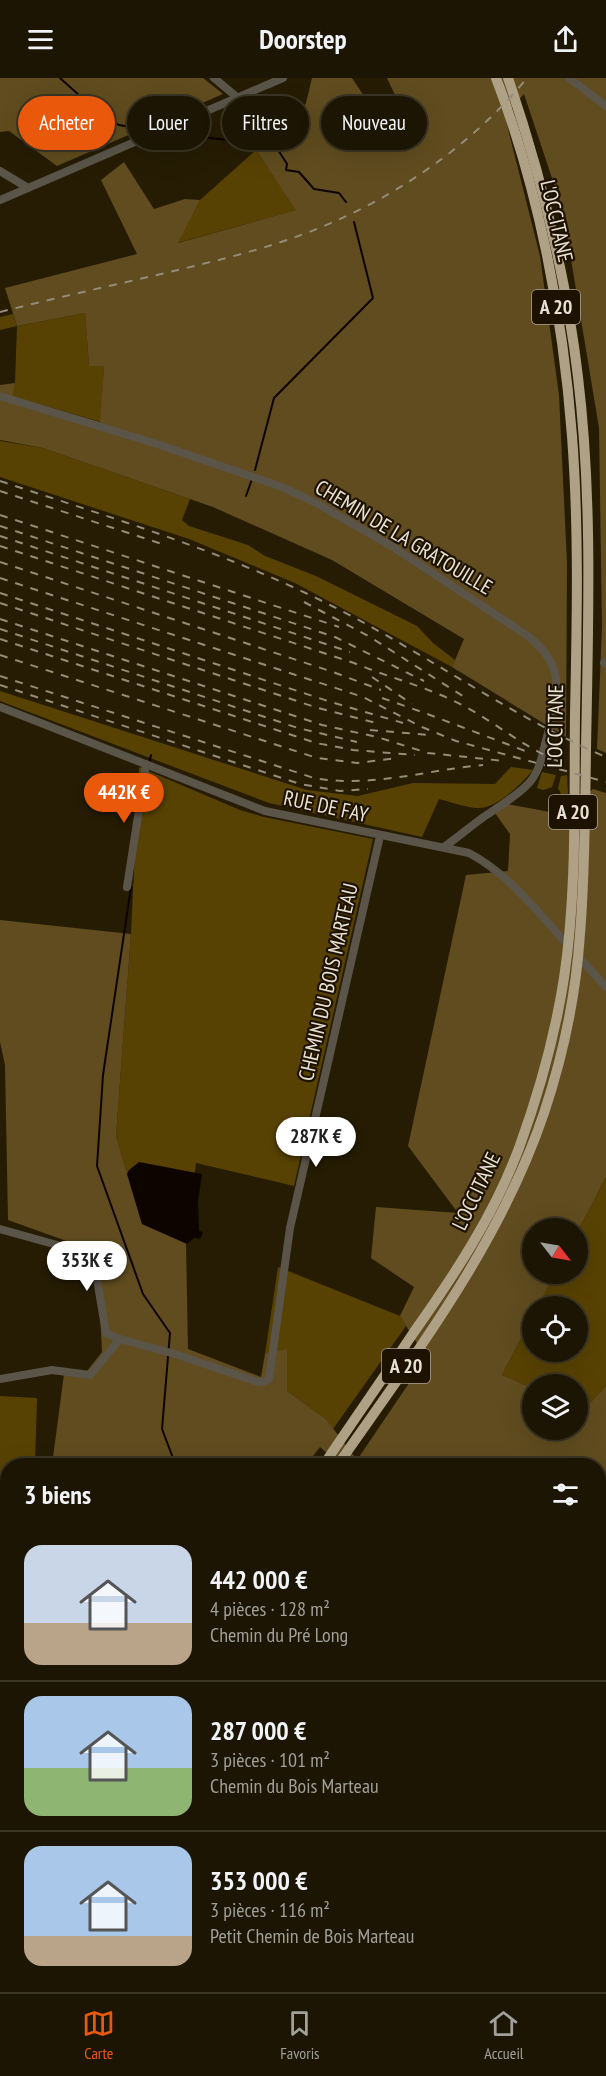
<!DOCTYPE html>
<html lang="fr">
<meta charset="utf-8">
<style>
body{margin:0;font-family:"PT Sans Narrow",sans-serif;background:#292212;color:#f1f3f6;height:100vh;display:flex;flex-direction:column;font-size:22px;white-space:nowrap}
*{box-sizing:border-box;margin:0}
p{font-size:20px;color:#a09f9a}
.icon{flex:none;width:33px;height:33px;fill:none;stroke:currentColor;stroke-width:2;stroke-linecap:round;stroke-linejoin:round}
.map{position:relative;flex:1;overflow:hidden}
.details{position:absolute;left:0px;top:1380px;width:606px;height:534px;display:flex;flex-direction:column;background:#1c1503;border-radius:24px 24px 0 0;box-shadow:0 6px 24px #0002,0 0 0 2px #3a3425}
.details>*{flex:none}
.top-card{position:absolute;left:18px;top:18px;width:570px;height:54px;display:flex;gap:12px}
.needle{width:39px;rotate:121deg}
.controls{position:absolute;left:522px;top:1140px;display:grid;gap:12px}
.controls a{display:grid;place-items:center;width:66px;height:66px;border-radius:50%;background:#1c1503;box-shadow:0 6px 24px #0002,0 0 0 2px #3a3425;font-size:30px}
.price{position:absolute;translate:-50% -51px;padding:0 14px;border-radius:21px;background:#fff;color:#222;font-size:20px;line-height:39px;filter:drop-shadow(0 2px 3px #0008)}
.price::after{content:'';position:absolute;left:50%;top:36px;width:18px;height:14px;margin-left:-9px;background:inherit;clip-path:polygon(0 0,100% 0,50% 100%)}
.price.selected{background:#ea580c;color:#fff}
ul{padding:0;list-style:none}
li{display:flex;align-items:center;gap:18px;height:150px;padding:0 24px}
li+li{border-top:2px solid #3a3425}
li span{display:grid;place-items:center;flex:none;width:168px;height:120px;border-radius:18px;color:#555}
li>.icon{margin-inline-start:auto}
span .icon{width:72px;height:72px;fill:#fffc;stroke-width:1}
li b{font-size:26px}
h2{display:flex;justify-content:space-between;align-items:center;height:72px;padding:0 24px;font-size:26px}
.pill{padding:0 21px;border-radius:27px;background:#1c1503;box-shadow:0 6px 24px #0002,0 0 0 2px #3a3425;font-size:21px;line-height:54px}
.pill.selected{background:#ea580c;color:#fff}
header{display:flex;justify-content:space-between;align-items:center;height:78px;padding:0 24px;background:#1c1503;font-size:27px;font-weight:800}
.dock{display:flex;justify-content:space-around;align-items:center;height:84px;border-top:2px solid #3a3425;background:#1c1503;font-size:16px;color:#a09f9a}
.dock a{display:grid;justify-items:center;gap:3px}
.dock .selected{color:#ea580c}
.map>svg:first-child{display:block}
</style>
<header><svg class="icon" aria-label="menu" viewBox="0 0 24 24"><path d="M4 6h16M4 12h16M4 18h16"/></svg>Doorstep<svg class="icon" aria-label="share" viewBox="0 0 24 24"><path d="M12 15V3M7 8l5-5 5 5M5 13v7h14v-7"/></svg></header>
<div class="map">
<svg width="606" height="1914" viewBox="0 0 606 1914">
<rect width="100%" height="100%" fill="#261c04"/>
<g fill="#584203">
<polygon points="256,72 297,132 177,165 200,122"/>
<polygon points="85,235 89,288 104,288 101,344 11,318 15,305 17,248 0,252 0,239 13,236 17,248"/>
<polygon points="0,363 43,370 190,421 182,442 189,448 248,467 265,478 316,498 417,548 433,565 455,582 452,589 295,505 189,461 0,399"/>
<path d="M0 613 307 712 358 718 413 705 495 706 511 689 533 692C521 706 496 732 476 730 464 729 451 724 439 721L422 759 269 725 0 623Z"/>
<polygon points="139,689 240,732 264,739 373,761 294,1108 196,1085 186,1165 142,1146 116,1058 131,856"/>
<polygon points="542,694 556,697 552,709 543,712 537,710"/>
<polygon points="567,697 568,716 561,716 558,710 561,698"/>
<polygon points="606,1099 606,1308 584,1333 578,1330 578,1306 532,1306 532,1310 502,1297 532,1239 532,1274 578,1274 578,1228 538,1228 555,1196 578,1196 578,1153"/>
<polygon points="278,1189 400,1238 406,1248 333,1351 326,1341 287,1313 265,1276"/>
<polygon points="0,1318 37,1320 35,1387 8,1388 7,1481 0,1476"/>
<polygon points="0,1499 7,1504 7,1539 0,1552"/>
<polygon points="7,1768 7,1796 0,1803 0,1774"/>
<polygon points="7,1809 7,1847 0,1856 0,1815"/>
<polygon points="26,1906 48,1907 52,1914 39,1914 31,1910 28,1914 21,1914"/>
<polygon points="324,1906 326,1911 325,1914 222,1914 223,1908 220,1907"/>
<polygon points="128,1907 149,1907 150,1914 130,1914"/>
</g>
<g fill="#604c1e">
<polygon points="0,0 203,0 223,16 57,88 9,53 0,54"/>
<polygon points="312,0 352,0 370,27 395,17 387,0 606,0 606,675 597,671 602,549 599,350 563,133 524,16 505,39 540,178 559,317 567,485 566,659 452,589 464,561 332,482 213,429 43,370 0,362 0,307 15,305 12,319 100,344 104,288 89,288 85,235 17,248 5,210 137,176 101,102 124,84 154,131 185,121 200,122 178,165 296,132 256,72 274,65 306,25"/>
<polygon points="593,711 606,715 606,1099 578,1153 578,1150 532,1150 532,1196 555,1196 538,1228 532,1228 532,1239 502,1297 532,1310 532,1352 578,1352 578,1330 584,1332 606,1308 606,1914 435,1914 428,1907 598,1906 598,1388 340,1387 320,1369 306,1387 52,1387 64,1296 87,1293 102,1274 97,1174 8,1142 5,987 0,964 0,842 131,856 116,1058 142,1146 186,1165 188,1271 261,1299 265,1276 287,1271 287,1313 326,1341 357,1382 426,1280 400,1238 414,1209 371,1180 376,1129 458,1135 408,1068 466,797 508,793 510,756 495,735 507,726 561,736"/>
<polygon points="7,1619 7,1683 1,1688 0,1633"/>
<polygon points="7,1750 7,1768 0,1774 0,1756"/>
<polygon points="355,1906 378,1907 392,1914 333,1914 340,1909"/>
<polygon points="58,1907 77,1907 82,1914 60,1914"/>
<polygon points="220,1907 223,1908 221,1914 150,1914 149,1907"/>
</g>
<g fill="#0d0400">
<polygon points="139,1084 202,1096 198,1123 199,1152 203,1155 200,1161 194,1160 187,1166 142,1146 127,1096 129,1092"/>
<polygon points="77,1907 128,1907 130,1914 82,1914"/>
</g>
<g fill="none" stroke-linecap="round" stroke-linejoin="round">
<g stroke="#0d0400" stroke-width="2">
<polyline points="60,0 100,36 119,47 153,53"/>
<polyline points="165,55 238,63 268,60 273,64 287,86 286,92 299,94 314,111 339,115 346,124"/>
<polyline points="255,392 274,320 373,220 354,144"/>
<polyline points="246,418 252,401"/>
<polyline points="149,685 151,677"/>
<polyline points="131,809 103,997 97,1088 143,1216 170,1255 162,1351 176,1388"/>
<polyline points="212,1906 230,1914"/>
</g>
<g stroke="#5a5449" stroke-width="8">
<polyline points="214,0 238,20"/>
<polyline points="569,0 606,28"/>
<polyline points="0,93 28,110"/>
<polyline points="0,122 283,0"/>
<path d="M0 318 154 365 282 409 316 425 393 469 528 558C568 589 558 619 546 662 542 677 540 693 529 705 517 718 500 728 485 738 471 748 458 759 444 769"/>
<polyline points="604,585 606,584"/>
<path d="M0 629 265 733 469 775C509 796 539 836 570 869"/>
<polyline points="127,809 146,686"/>
<polyline points="578,878 606,909"/>
<polyline points="0,1151 93,1177 106,1255 120,1261 175,1276 258,1304 263,1304 269,1301 290,1150 380,758"/>
<polyline points="0,1301 52,1292 90,1297 120,1261"/>
</g>
<g stroke="#968c74" stroke-width="9">
<polyline points="0,1698 8,1700"/>
<polyline points="0,1706 8,1711"/>
<polyline points="388,1906 399,1914"/>
<polyline points="407,1906 414,1914"/>
</g>
<g stroke="#afa185" stroke-width="10">
<path d="M323 1388C353 1343 384 1299 414 1254 455 1196 494 1137 519 1070 539 1015 555 958 564 900 577 813 574 724 575 636 577 543 579 450 572 358 563 238 539 112 496 0"/>
<path d="M337 1388C415 1276 500 1166 544 1035 563 978 576 916 580 856 585 795 585 733 586 672 588 548 593 423 578 299 566 197 541 97 508 0"/>
<polyline points="0,1809 8,1802"/>
<polyline points="0,1873 8,1864"/>
<polyline points="3,1914 8,1906"/>
</g>
<g stroke="#948b79" stroke-width="2" stroke-dasharray="8 8" stroke-linecap="butt">
<path d="M0 234C59 219 119 206 178 192 219 182 261 172 301 157 386 126 469 71 527 0"/>
<path d="M0 403C112 440 226 474 332 528 425 575 510 638 606 679"/>
<polyline points="0,413 165,467"/>
<polyline points="0,437 339,549"/>
<polyline points="0,448 335,559 424,603"/>
<polyline points="0,458 350,574"/>
<path d="M0 468 354 585C390 600 428 609 462 627 495 644 523 669 558 683"/>
<polyline points="0,484 333,594 381,612"/>
<polyline points="0,500 363,619 422,649 456,663 606,704"/>
<polyline points="0,515 331,624 403,645"/>
<polyline points="304,524 370,559 469,622"/>
<polyline points="0,525 318,630 376,645"/>
<polyline points="0,541 322,647 377,659 428,675 504,683"/>
<polyline points="0,551 298,650 357,664"/>
<polyline points="0,561 316,665 353,672 415,677"/>
<polyline points="0,577 317,680 357,685 398,680"/>
<path d="M0 598 314 700C371 710 427 692 483 687"/>
<polyline points="372,599 412,626"/>
<polyline points="0,607 300,706 340,713 368,711"/>
<polyline points="382,620 422,634 528,674"/>
<polyline points="370,652 430,657"/>
</g>
</g>
<g text-anchor="middle" dominant-baseline="central" stroke-width="4.5" stroke-linejoin="round" paint-order="stroke">
<g fill="#1d1200" stroke="#aba394" stroke-width="1.5">
<rect x="532" y="212" width="48" height="34" rx="4.5"/>
<rect x="549" y="717" width="48" height="34" rx="4.5"/>
<rect x="382" y="1271" width="48" height="34" rx="4.5"/>
</g>
<g font-size="20" font-weight="bold" fill="#e8e1d3">
<text x="556" y="229">A 20</text>
<text x="573" y="734">A 20</text>
<text x="406" y="1288">A 20</text>
</g>
<g font-size="21" fill="#e8e1d3" stroke="#1d1200">
<text transform="translate(557 143) rotate(77)">L'OCCITANE</text>
<text transform="translate(404 459) rotate(31)">CHEMIN DE LA GRATOUILLE</text>
<text transform="translate(555 648) rotate(-89)">L'OCCITANE</text>
<text transform="translate(326 728) rotate(12)">RUE DE FAY</text>
<text transform="translate(328 904) rotate(-77)">CHEMIN DU BOIS MARTEAU</text>
<text transform="translate(476 1113) rotate(-64)">L'OCCITANE</text>
</g>
</g>
</svg>
<div class="controls">
<a><svg class="needle" viewBox="-14 -14 28 28"><path d="M0-13l5 13h-10z" fill="#e53935"/><path d="M0 13l5-13h-10z" fill="#a09f9a"/></svg></a>
<a><svg class="icon" aria-label="locate" viewBox="0 0 24 24"><circle cx="12" cy="12" r="6"/><path d="M12 2v4M12 18v4M2 12h4M18 12h4"/></svg></a>
<a><svg class="icon" aria-label="layers" viewBox="0 0 24 24"><path d="M12 4l9 5-9 5-9-5zM3 14l9 5 9-5"/></svg></a>
</div>
<b class="price selected" style="left:124px;top:746px">442K €</b>
<b class="price" style="left:316px;top:1090px">287K €</b>
<b class="price" style="left:87px;top:1214px">353K €</b>
<div class="top-card">
<a class="pill selected">Acheter</a>
<a class="pill">Louer</a>
<a class="pill">Filtres</a>
<a class="pill">Nouveau</a>
</div>
<section class="details">
<h2>3 biens<svg class="icon" aria-label="filters" viewBox="0 0 24 24"><path d="M4 7h16M4 17h16"/><circle cx="9" cy="7" r="2"/><circle cx="15" cy="17" r="2"/></svg></h2>
<ul>
<li><span style="background:linear-gradient(#c9d6e8 65%,#b9a48a 0)"><svg class="icon" aria-label="home" viewBox="0 0 24 24"><path d="M3 11l9-7 9 7M6 9v11h12V9"/></svg></span><div><b>442 000 €</b><p>4 pièces · 128 m²</p><p>Chemin du Pré Long</p></div></li>
<li><span style="background:linear-gradient(#a9c7e8 60%,#8fb573 0)"><svg class="icon" aria-label="home" viewBox="0 0 24 24"><path d="M3 11l9-7 9 7M6 9v11h12V9"/></svg></span><div><b>287 000 €</b><p>3 pièces · 101 m²</p><p>Chemin du Bois Marteau</p></div></li>
<li><span style="background:linear-gradient(#a9c7e8 75%,#b9a48a 0)"><svg class="icon" aria-label="home" viewBox="0 0 24 24"><path d="M3 11l9-7 9 7M6 9v11h12V9"/></svg></span><div><b>353 000 €</b><p>3 pièces · 116 m²</p><p>Petit Chemin de Bois Marteau</p></div></li>
</ul>
</section>
</div>
<nav class="dock">
<a class="selected"><svg class="icon" aria-label="map" viewBox="0 0 24 24"><path d="M3 6l6-2 6 2 6-2v14l-6 2-6-2-6 2zM9 4v14M15 6v14"/></svg>Carte</a>
<a><svg class="icon" aria-label="saved" viewBox="0 0 24 24"><path d="M7 4h10v16l-5-4-5 4z"/></svg>Favoris</a>
<a><svg class="icon" aria-label="home" viewBox="0 0 24 24"><path d="M3 11l9-7 9 7M6 9v11h12V9"/></svg>Accueil</a>
</nav>
